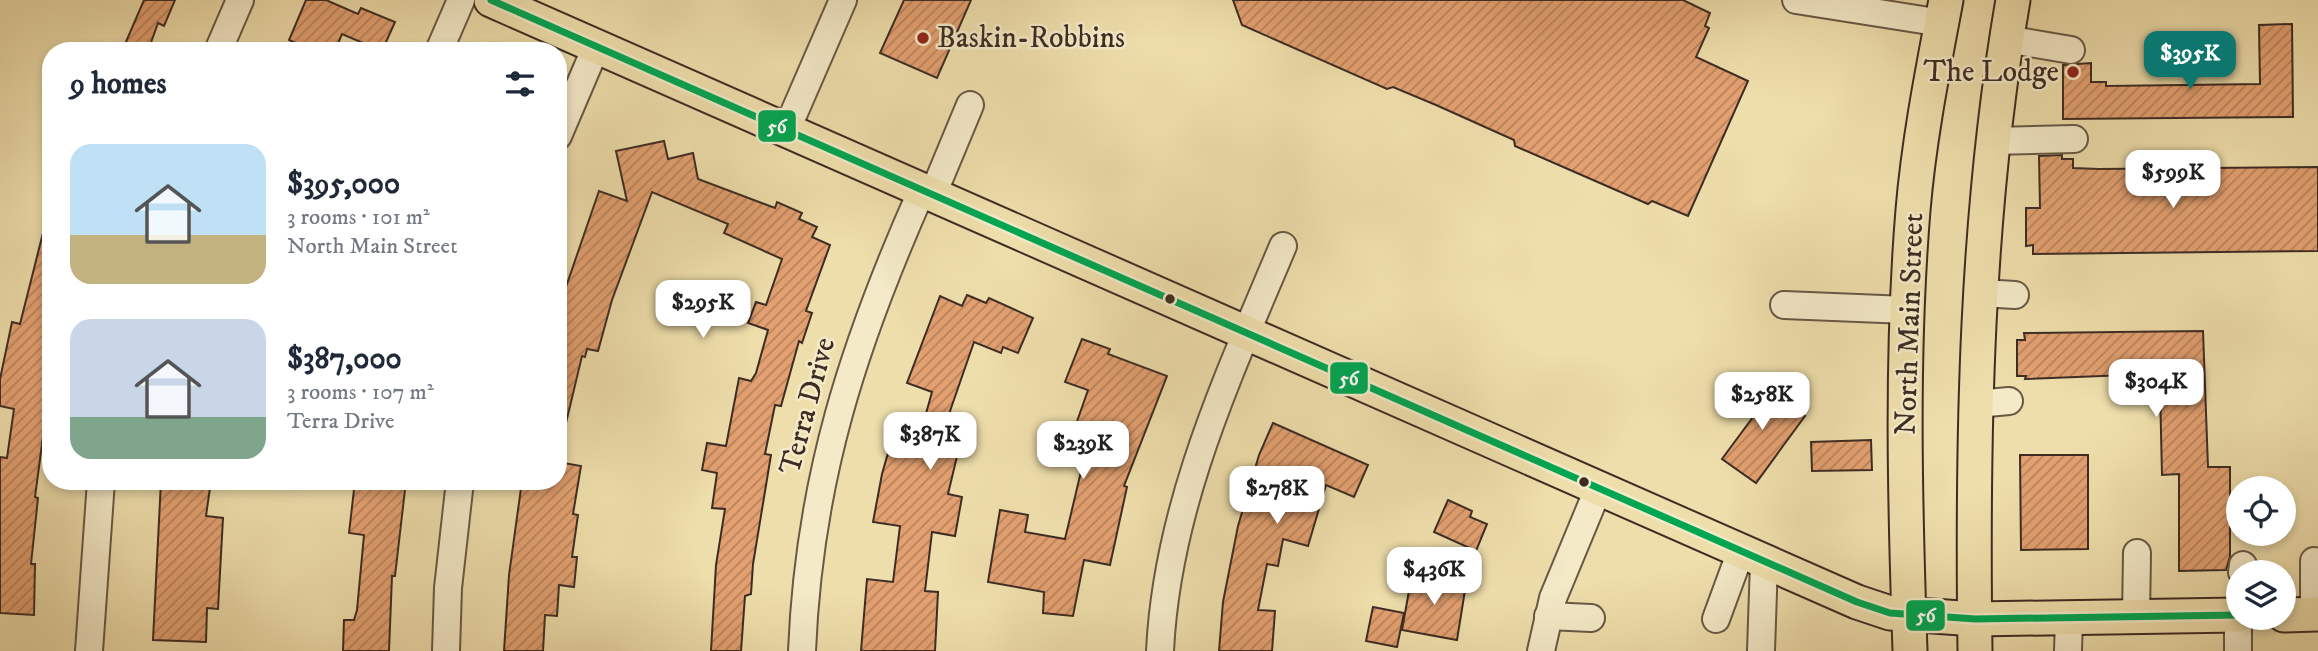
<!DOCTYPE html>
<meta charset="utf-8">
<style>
body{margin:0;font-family:"IM FELL DW Pica",serif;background:#f2f2f3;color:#1f2937;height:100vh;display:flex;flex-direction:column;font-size:26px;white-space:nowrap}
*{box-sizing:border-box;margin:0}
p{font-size:23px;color:#747a83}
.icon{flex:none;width:38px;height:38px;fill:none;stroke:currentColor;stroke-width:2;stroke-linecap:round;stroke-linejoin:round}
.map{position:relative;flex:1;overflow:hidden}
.drawer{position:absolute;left:42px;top:42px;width:525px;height:448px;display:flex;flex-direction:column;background:#fff;border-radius:28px;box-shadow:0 4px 10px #0003}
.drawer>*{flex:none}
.controls{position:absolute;left:2226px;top:476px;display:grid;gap:14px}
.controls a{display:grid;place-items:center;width:70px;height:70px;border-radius:50%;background:#fff;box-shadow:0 4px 10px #0003;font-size:35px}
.price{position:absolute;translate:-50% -60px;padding:0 16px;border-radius:14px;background:#fff;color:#222;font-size:23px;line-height:46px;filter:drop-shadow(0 2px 4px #0008)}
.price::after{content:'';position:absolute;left:50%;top:42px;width:21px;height:16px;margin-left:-10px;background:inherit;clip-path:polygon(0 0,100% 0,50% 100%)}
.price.active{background:#0f766e;color:#fff}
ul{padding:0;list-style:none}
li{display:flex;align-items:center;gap:21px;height:175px;padding:0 28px}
li span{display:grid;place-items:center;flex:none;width:196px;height:140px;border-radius:21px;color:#555}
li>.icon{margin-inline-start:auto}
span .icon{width:84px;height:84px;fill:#fffc;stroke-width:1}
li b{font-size:30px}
h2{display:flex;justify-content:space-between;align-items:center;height:84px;padding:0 28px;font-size:30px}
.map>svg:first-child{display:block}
</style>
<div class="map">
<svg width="2318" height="651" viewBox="0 0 2318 651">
<defs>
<pattern id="building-hatch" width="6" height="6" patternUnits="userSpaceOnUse" patternTransform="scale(1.75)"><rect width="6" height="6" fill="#e3a070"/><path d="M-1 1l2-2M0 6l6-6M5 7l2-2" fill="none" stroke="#b9835c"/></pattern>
</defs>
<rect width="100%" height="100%" fill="#eedeab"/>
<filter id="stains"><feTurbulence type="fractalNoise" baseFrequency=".00286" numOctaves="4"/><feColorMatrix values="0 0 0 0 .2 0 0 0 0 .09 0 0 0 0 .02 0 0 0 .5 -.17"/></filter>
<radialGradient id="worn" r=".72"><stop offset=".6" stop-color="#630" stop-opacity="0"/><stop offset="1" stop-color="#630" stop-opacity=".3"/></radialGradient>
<g fill="url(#building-hatch)" stroke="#3d2c24" stroke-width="2">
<polygon points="144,0 175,0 164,26 158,23 148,51 122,51"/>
<polygon points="306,0 326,0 358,14 361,8 395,22 382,51 342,34 335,51 313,51 289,40"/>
<polygon points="904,0 971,0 937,78 880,53"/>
<polygon points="1233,0 1683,0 1710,13 1705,26 1709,28 1696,57 1748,81 1688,216 1652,201 1648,204 1515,146 1514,140 1436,105 1393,87 1387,89 1242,25"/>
<polygon points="2292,24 2293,117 2063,119 2063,65 2091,63 2091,82 2106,82 2106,86 2260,84 2259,25"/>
<polygon points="664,141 668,159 693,153 698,179 775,208 777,202 802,213 799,219 817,227 812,237 830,245 806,311 812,313 802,343 799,341 781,406 775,405 765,454 771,455 753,564 751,594 745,596 741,651 711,651 716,565 725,509 712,508 717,473 702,470 707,443 726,446 739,378 751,381 756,373 768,330 748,323 756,302 766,305 782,259 724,233 728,224 652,192 612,300 598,351 587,349 585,357 582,356 566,423 558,422 558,310 599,191 627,201 616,151"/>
<polygon points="2062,155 2062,159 2073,159 2073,168 2099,169 2318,167 2318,251 2033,254 2033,245 2026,246 2026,208 2040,208 2039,156"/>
<polygon points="45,225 51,225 51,415 46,414 35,497 38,498 31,564 35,564 34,615 0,613 0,457 7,458 14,409 0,406 0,379 12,322 20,324"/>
<polygon points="967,295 986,303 989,298 1033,318 1018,353 1003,347 1001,353 974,342 949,414 966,419 948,494 962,497 955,536 932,532 925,591 938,592 935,651 861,651 867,579 893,582 900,526 873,522 882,474 892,439 917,446 932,392 907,383 940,296 962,306"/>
<polygon points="2203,331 2208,467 2230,467 2230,556 2226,570 2179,571 2179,474 2162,475 2160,390 2153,390 2152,374 2025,379 2026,376 2017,376 2017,340 2025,340 2024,333"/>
<polygon points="1082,339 1110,349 1108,354 1167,376 1124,486 1127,487 1110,565 1084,560 1073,616 1043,613 1044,592 988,582 1000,510 1028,515 1025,532 1065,539 1083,463 1047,450 1056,424 1074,430 1088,390 1065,382"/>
<polygon points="1751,385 1760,391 1763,386 1805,416 1756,483 1722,459 1753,417 1736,405"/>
<polygon points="1273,423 1368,465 1354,497 1326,485 1308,546 1283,539 1278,566 1267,564 1258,610 1275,611 1272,651 1219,651 1223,602 1238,526 1259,455"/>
<polygon points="1871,440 1872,470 1812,471 1811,442"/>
<polygon points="2020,455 2088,455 2088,549 2021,550"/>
<polygon points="558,462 581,466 573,514 578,515 572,557 577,557 574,587 559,585 557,616 545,615 543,651 504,651 509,575 522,481 558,481"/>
<polygon points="161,481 211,481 206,516 223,518 218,609 207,608 206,642 153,640"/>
<polygon points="355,481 406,481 395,576 392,576 389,651 343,651 344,620 354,620 357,610 364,535 349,533"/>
<polygon points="1448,500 1472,511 1470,517 1487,524 1476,551 1434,532"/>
<polygon points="1412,574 1466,584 1457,640 1402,630"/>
<polygon points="1373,607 1404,613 1397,647 1366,641"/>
</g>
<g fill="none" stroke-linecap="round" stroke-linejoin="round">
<defs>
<g id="minor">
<polyline points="1796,0 1942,23"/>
<polyline points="2006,39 2071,50"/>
<polyline points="218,51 240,0"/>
<polyline points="439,51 461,0"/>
<polyline points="787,129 843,0"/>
<polyline points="558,136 596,47"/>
<polyline points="1992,141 2074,139"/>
<polyline points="933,194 970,105"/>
<polyline points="1981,293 2015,295"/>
<polyline points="1784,305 1907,310"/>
<polyline points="1977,404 2009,401"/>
<polyline points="2314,561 2314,615"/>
<polyline points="2242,572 2243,565"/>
<polyline points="2238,606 2238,651"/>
<polyline points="1548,616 1591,618"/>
<polyline points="2136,617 2137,553"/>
<polyline points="1716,619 1741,551"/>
<polyline points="89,651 101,481"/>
<polyline points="446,651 448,588 460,481"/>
<path d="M802 651C809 480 853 345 922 190"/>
<path d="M1160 651C1167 506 1228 377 1283 246"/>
<polyline points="1541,651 1553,598 1599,487"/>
<polyline points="1761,651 1764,562"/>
<polyline points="2068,651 2069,619"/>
</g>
<g id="major">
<polyline points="491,0 1857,602 1890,613 1975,619 2238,615"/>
<polyline points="2284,615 2318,614"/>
<path d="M1910 651C1905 504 1901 356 1913 210 1919 139 1933 69 1946 0"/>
<path d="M1975 651C1972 434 1976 214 2013 0"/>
</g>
</defs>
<use href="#minor" stroke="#695846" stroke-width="30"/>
<use href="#major" stroke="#3d2c24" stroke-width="37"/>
<use href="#minor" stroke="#f4eac8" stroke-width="26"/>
<use href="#major" stroke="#eedeab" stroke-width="33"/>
<defs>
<polyline id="bus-1" points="491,0 1857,602 1890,613 1975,619 2238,615"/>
</defs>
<use href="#bus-1" stroke="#f4eac8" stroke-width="12"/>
<use href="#bus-1" stroke="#00a651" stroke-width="7"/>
</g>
<g fill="#8f2418" stroke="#f4eac8" stroke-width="2.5">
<circle cx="923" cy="38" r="7"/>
<circle cx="2073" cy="72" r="7"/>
</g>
<g fill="#3d2c24" stroke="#f4eac8" stroke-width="2.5">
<circle cx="1170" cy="299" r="6"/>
<circle cx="1584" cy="482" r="6"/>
</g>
<g text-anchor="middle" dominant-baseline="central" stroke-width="5" stroke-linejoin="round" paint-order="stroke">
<g font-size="30" fill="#3d2c24" stroke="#f4eac8" text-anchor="start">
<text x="937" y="38">Baskin-Robbins</text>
<text x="2059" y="72" text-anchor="end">The Lodge</text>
</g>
<g font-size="30" fill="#3d2c24" stroke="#f4eac8">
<text transform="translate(1910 324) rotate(-88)">North Main Street</text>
<text transform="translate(808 406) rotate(-75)">Terra Drive</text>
</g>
</g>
<g stroke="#f4eac8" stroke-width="2.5">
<rect x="757" y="109" width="40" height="34" rx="7" fill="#00a651"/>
<rect x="1329" y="361" width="40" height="34" rx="7" fill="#00a651"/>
<rect x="1905" y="599" width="41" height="33" rx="7" fill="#00a651"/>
</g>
<g font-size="19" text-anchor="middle" font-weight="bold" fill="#fff">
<text x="777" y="133">56</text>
<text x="1349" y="385">56</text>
<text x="1926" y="622">56</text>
</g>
<rect width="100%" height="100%" filter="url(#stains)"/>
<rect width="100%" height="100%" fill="url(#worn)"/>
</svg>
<div class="controls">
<a><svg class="icon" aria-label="locate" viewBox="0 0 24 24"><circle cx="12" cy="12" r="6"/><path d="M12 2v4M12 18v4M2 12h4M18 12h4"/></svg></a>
<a><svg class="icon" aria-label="layers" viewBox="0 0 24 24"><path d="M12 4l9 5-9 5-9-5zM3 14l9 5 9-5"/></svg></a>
</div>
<b class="price active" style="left:2190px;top:91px">$395K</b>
<b class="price" style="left:2173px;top:210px">$599K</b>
<b class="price" style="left:703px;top:340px">$295K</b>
<b class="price" style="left:2156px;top:419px">$304K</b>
<b class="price" style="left:1762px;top:432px">$258K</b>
<b class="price" style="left:930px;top:472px">$387K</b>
<b class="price" style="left:1083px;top:481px">$239K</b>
<b class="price" style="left:1277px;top:526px">$278K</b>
<b class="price" style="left:1434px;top:607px">$436K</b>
<section class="drawer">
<h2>9 homes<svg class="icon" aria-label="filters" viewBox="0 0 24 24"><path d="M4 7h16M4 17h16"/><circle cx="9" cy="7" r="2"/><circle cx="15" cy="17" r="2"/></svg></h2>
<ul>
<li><span style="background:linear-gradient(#bfe0f5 65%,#c2b280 0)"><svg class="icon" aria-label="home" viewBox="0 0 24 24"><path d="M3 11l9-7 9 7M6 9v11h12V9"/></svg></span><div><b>$395,000</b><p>3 rooms · 101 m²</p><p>North Main Street</p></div></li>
<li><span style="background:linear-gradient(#c9d6e8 70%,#7fa58c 0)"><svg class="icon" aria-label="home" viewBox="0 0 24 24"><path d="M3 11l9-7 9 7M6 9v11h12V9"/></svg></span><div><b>$387,000</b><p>3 rooms · 107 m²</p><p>Terra Drive</p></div></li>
</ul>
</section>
</div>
